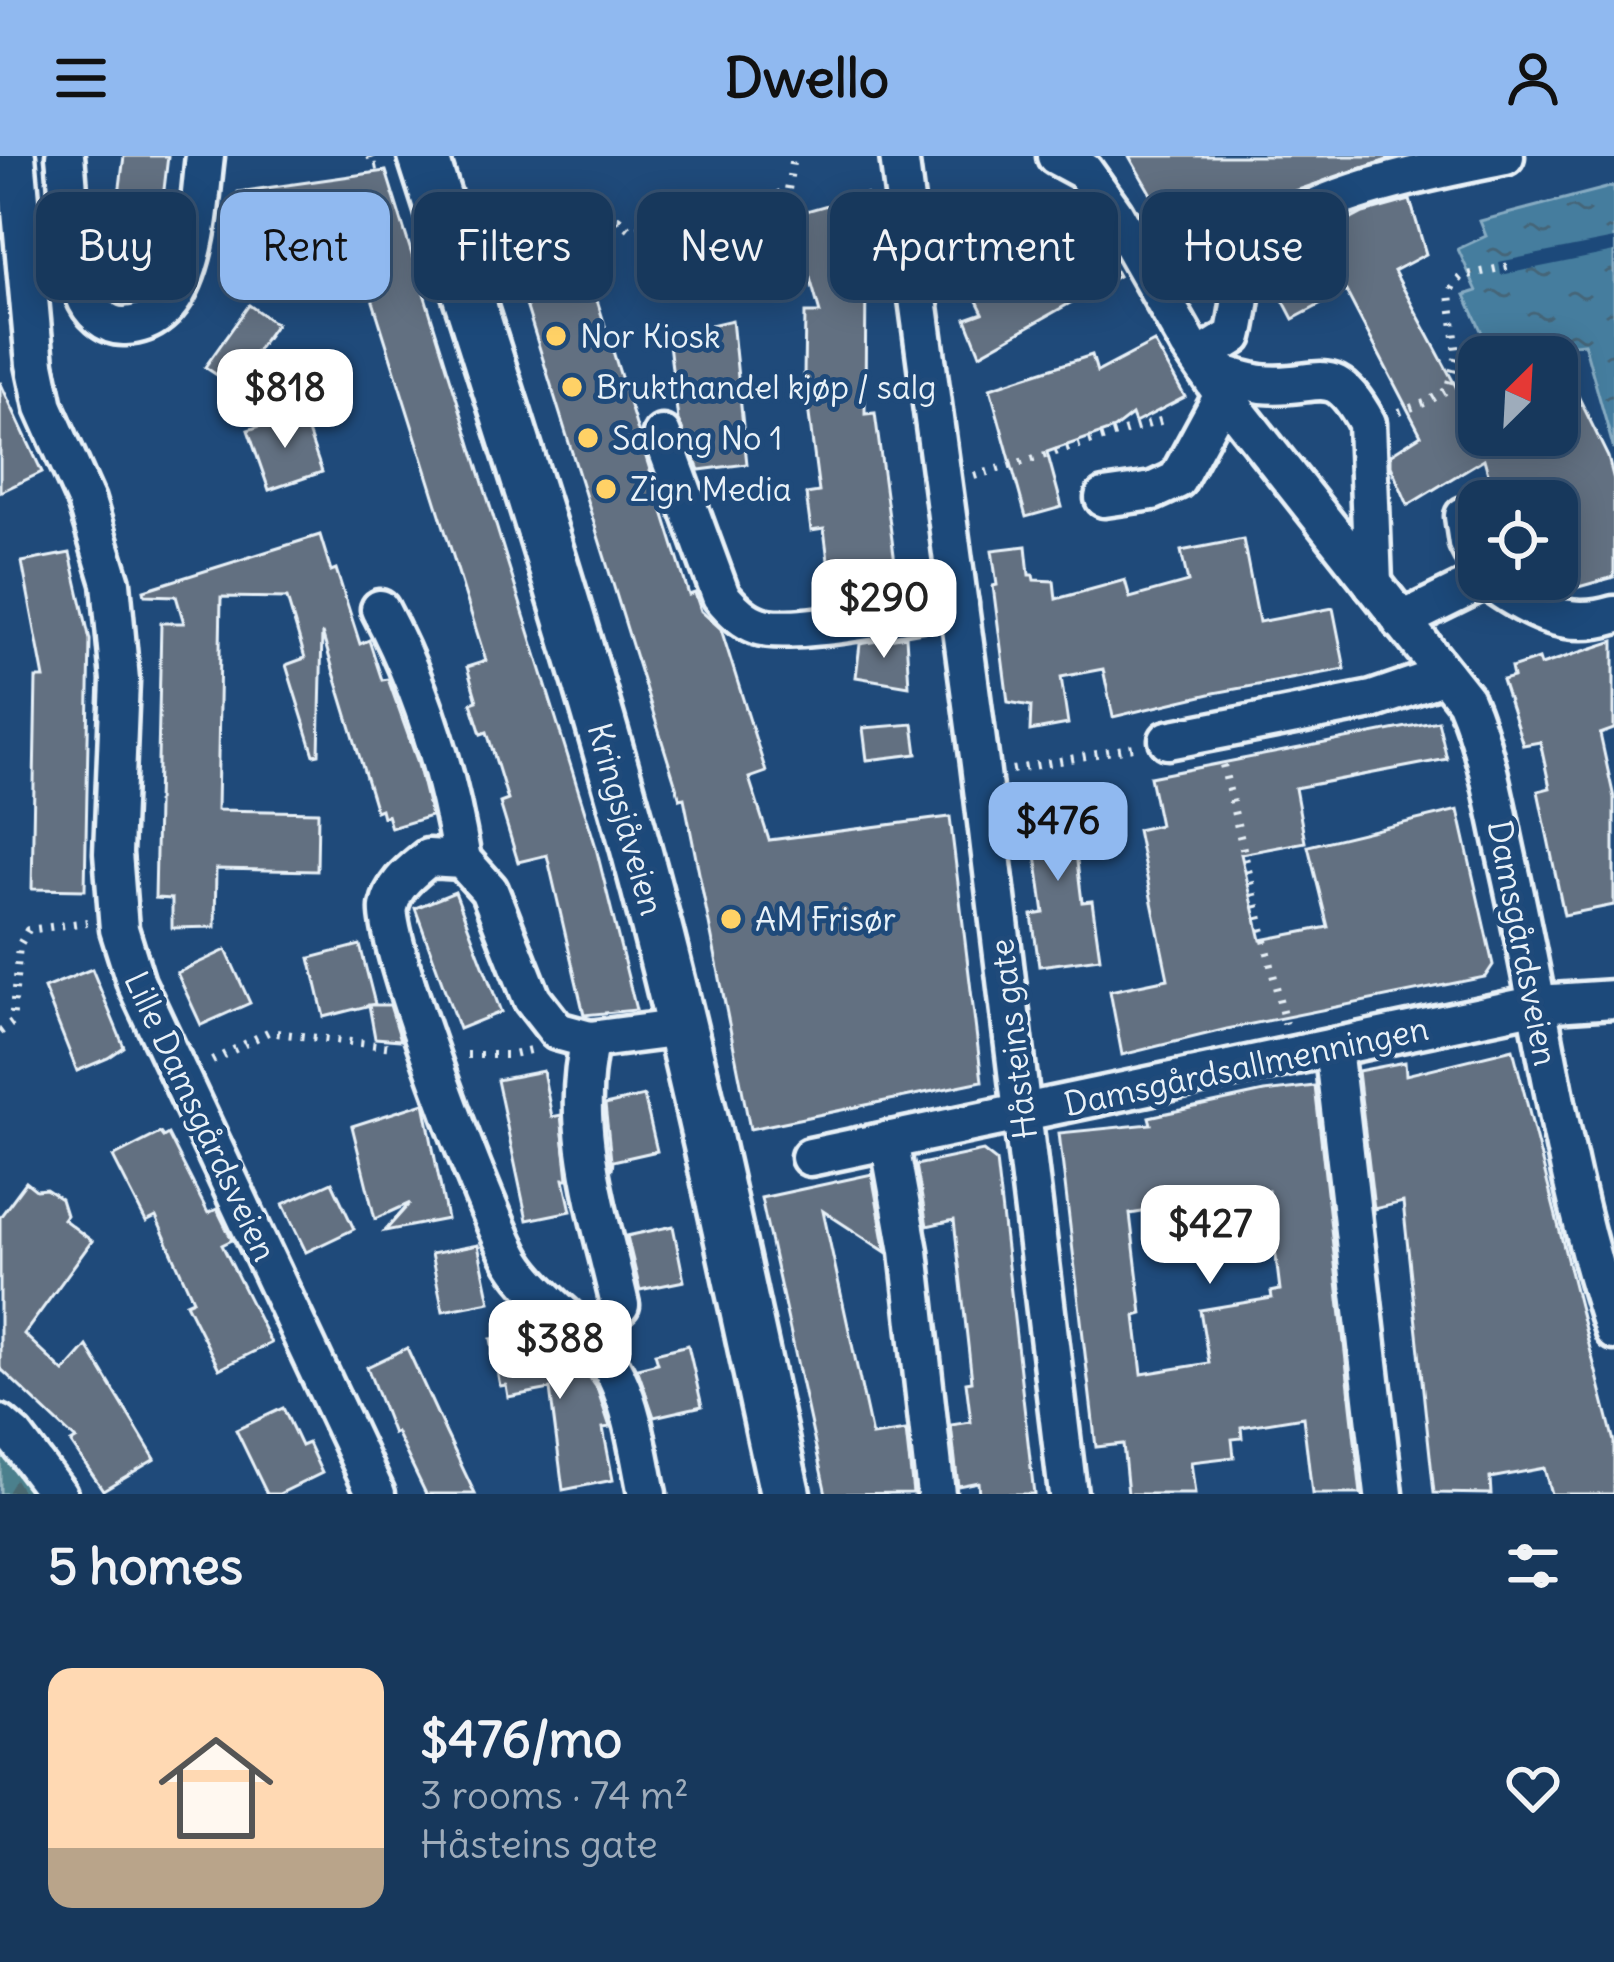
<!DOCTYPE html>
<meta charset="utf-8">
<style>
body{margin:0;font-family:Delius,sans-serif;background:#203f62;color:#f1f3f6;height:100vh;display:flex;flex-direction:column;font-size:45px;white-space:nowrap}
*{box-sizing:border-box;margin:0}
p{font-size:39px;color:#9eacbb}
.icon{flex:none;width:66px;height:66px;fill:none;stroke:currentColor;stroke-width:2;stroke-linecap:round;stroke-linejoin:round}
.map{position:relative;height:1338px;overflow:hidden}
.panel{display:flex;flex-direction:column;background:#17385c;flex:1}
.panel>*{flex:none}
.hud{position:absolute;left:36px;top:36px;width:1542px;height:108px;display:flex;gap:24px}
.needle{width:78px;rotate:24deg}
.controls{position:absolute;left:1458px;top:180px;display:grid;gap:24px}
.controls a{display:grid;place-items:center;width:120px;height:120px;border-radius:24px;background:#17385c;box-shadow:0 6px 30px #0003,0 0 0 3px #365272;font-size:60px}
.price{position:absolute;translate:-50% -102px;padding:0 27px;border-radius:24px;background:#fff;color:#222;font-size:39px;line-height:78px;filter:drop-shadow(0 3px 6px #0008)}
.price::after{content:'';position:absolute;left:50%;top:72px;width:36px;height:27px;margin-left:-18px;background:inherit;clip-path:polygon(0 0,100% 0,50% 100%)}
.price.active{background:#90b9f0;color:#111}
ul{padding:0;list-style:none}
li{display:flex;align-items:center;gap:36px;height:300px;padding:0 48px}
li span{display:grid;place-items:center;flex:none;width:336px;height:240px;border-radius:24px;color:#555}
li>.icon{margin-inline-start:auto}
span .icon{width:144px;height:144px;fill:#fffc;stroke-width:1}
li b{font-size:51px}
h2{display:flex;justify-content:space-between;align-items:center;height:144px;padding:0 48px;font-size:51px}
.pill{padding:0 42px;border-radius:24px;background:#17385c;box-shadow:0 6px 30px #0003,0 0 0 3px #365272;font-size:42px;line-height:108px}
.pill.active{background:#90b9f0;color:#111}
header{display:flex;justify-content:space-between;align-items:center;height:156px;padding:0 48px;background:#90b9f0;color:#111;font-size:54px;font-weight:700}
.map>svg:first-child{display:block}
</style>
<header><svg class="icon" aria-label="menu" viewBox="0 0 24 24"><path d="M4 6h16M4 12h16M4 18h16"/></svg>Dwello<svg class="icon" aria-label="person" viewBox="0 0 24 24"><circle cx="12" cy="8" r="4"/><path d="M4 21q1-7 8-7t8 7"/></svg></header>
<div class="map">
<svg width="1614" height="1338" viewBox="0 0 1614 1338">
<defs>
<pattern id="forest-firs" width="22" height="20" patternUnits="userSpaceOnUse" patternTransform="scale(3)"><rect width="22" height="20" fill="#4c808d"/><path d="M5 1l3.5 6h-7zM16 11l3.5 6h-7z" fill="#49676f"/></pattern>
<pattern id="water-ripples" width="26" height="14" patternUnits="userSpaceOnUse" patternTransform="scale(3)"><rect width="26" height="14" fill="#447d9e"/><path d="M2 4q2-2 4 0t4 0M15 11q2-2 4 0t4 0" fill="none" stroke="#456578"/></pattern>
</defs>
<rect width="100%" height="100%" fill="#1f4a7a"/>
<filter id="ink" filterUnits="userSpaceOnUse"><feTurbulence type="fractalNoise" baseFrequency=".00833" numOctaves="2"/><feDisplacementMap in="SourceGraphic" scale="24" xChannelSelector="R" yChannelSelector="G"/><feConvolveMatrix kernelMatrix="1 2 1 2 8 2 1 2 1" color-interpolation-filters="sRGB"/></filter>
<g filter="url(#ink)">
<polygon fill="url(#forest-firs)" stroke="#9ab8c2" stroke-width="3" points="0,1268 69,1338 0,1338"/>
<polygon fill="url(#water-ripples)" stroke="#86abc2" stroke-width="3" points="1614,30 1614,294 1584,187 1548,191 1553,201 1493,201 1465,139 1477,135 1458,93 1486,80 1480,65"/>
<polygon fill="#1f4a7a" points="1614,83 1614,96 1501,119 1499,106"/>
<g fill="#627081" stroke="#e8f1f8" stroke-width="3" fill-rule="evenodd">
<polygon points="124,0 168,0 160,67 116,62"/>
<polygon points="1129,0 1399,0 1233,56 1179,87"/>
<polygon points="386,15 595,688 636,854 584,859 547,699 518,706 500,647 508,644 487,576 481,578 471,547 477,545 467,511 486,505 350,72 257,86 259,76 233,74 238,36"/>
<polygon points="866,38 886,109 866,115 865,258 875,257 899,436 833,444 824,373 811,375 806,338 819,336 804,220 805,157 820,157 792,59"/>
<polygon points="1410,44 1426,98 1394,115 1468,253 1479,247 1479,279 1557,279 1557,197 1608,301 1614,324 1614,421 1557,437 1557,345 1496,345 1484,303 1408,349 1391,310 1391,298 1421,279 1346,135 1293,163 1269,117 1279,102 1363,57"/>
<polygon points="1082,55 1118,120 980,198 966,163 983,157 965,120"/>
<polygon points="578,83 689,439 695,437 701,455 721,473 766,616 749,622 769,684 950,661 982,925 750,973 684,642 680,643 512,104"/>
<polygon points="249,149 276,168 232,229 205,211"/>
<polygon points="732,164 747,308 699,314 678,264 668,179"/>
<polygon points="1154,186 1185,241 1135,267 1132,259 1114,273 1047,296 1062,351 1026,361 990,232 1092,199 1097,216"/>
<polygon points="0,226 42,316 0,336"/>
<polygon points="301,256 322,316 269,334 248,274"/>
<polygon points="320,379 331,415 336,413 360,488 369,484 382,524 388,523 417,604 431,660 391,672 387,659 383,661 381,653 376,655 322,477 319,598 314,599 286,509 305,502 287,442 221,441 217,654 318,656 317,715 216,713 215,771 172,772 172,743 155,742 161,467 184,467 176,440 145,439 144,434"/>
<polygon points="1243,383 1259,466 1333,452 1345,513 1214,537 1113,561 1103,513 1061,521 1068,568 1030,575 1031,550 1008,546 993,430 997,429 992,394 1026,390 1029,419 1033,419 1034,424 1054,425 1056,443 1125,424 1130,442 1188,426 1181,395"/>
<polygon points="70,397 90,484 85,734 32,733 36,522 44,522 22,406"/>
<polygon points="906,480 909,530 856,521 860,488"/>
<polygon points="1614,485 1614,573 1600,578 1614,642 1614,749 1564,759 1538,635 1550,632 1540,586 1523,589 1502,524 1513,521 1511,512 1539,503 1541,509"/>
<polygon points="1438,565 1447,603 1295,632 1305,686 1241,698 1261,784 1328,771 1308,690 1458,654 1493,809 1485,821 1227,873 1122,899 1110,835 1168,823 1137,674 1160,669 1150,621"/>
<polygon points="913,568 917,598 867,604 863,572"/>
<polygon points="1069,640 1082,746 1092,745 1100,802 1039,810 1032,759 1044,757 1036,699 1024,701 1018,647"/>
<polygon points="455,736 501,856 459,873 415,752"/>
<polygon points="360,789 375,848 324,861 310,802"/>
<polygon points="226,794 250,847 201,869 177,817"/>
<polygon points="92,813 124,891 108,902 77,915 44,832"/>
<polygon points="369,849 390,849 401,884 375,882"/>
<polygon points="1513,893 1614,1286 1614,1338 1551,1338 1544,1312 1490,1322 1491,1338 1434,1337 1403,1046 1374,1053 1358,915 1405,906 1406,919"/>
<polygon points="543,915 552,961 561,959 568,1023 564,1023 571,1055 527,1064 497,924"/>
<path d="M1315 930 1361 1338H1312L1303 1261 1241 1271 1242 1282 1232 1283 1234 1301 1191 1306 1195 1338H1128L1123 1288 1096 1291 1059 977 1151 968 1149 961 1264 936ZM1268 1035 1280 1134 1271 1136 1272 1142 1200 1154 1209 1207 1142 1218 1135 1160 1142 1158 1130 1058Z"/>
<polygon points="644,940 657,995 613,1005 612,1014 605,949"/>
<polygon points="424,947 447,1063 385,1075 410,1047 375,1063 352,970"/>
<polygon points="160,977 163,981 168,978 208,1057 217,1053 232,1084 222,1089 271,1187 219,1213 186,1147 193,1144 156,1061 146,1066 113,1001"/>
<polygon points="983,995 996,1005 1034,1338 979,1338 978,1326 958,1330 951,1269 971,1266 966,1226 972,1225 954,1064 927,1070 916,1009"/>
<polygon points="872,1018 886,1096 823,1055 872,1280 906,1275 913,1337 826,1338 761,1042"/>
<polygon points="26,1026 36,1034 46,1033 61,1043 66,1059 63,1063 92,1085 24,1178 64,1216 87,1190 155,1303 103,1334 71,1287 76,1284 0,1212 0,1061"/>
<polygon points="332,1026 354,1073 306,1096 283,1048"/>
<polygon points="673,1070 684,1125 640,1134 627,1080"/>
<polygon points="478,1089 490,1146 443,1155 431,1098"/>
<polygon points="546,1174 578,1205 597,1232 610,1271 603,1272 613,1324 563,1334 550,1233 508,1241 506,1229 500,1230 491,1183"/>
<polygon points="688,1189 702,1250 654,1261 637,1212 658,1207 655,1197"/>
<polygon points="407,1192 446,1277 475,1338 426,1338 396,1276 393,1278 367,1211"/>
<polygon points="283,1252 301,1290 308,1287 322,1317 279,1338 267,1338 236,1274"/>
</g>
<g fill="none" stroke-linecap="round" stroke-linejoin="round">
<defs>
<g id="minor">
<polyline points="16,0 35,208 44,251 86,345 111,427 120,524 113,697 119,773 136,827 376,1338"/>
<path d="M65 0C70 44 69 96 84 138 90 155 106 171 125 170 198 166 198 53 205 0"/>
<polyline points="899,0 980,608 1068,1338"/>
<path d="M1056 0 1084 15 1114 57 1189 189 1219 233 1465 544C1488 598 1496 654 1509 711 1544 866 1563 1024 1614 1175"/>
<path d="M1199 202 1234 180C1240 160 1243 113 1251 99 1285 40 1442 13 1505 0"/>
<path d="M1206 213C1224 218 1244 226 1262 228 1320 234 1331 201 1367 267L1373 428"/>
<path d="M662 279 721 440C731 452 743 465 759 470 791 481 920 455 959 448"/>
<polyline points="1104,342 1153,335 1177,324 1223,239"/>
<polyline points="1464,360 1468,387 1479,409"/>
<path d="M380 453C421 530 448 617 462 704"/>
<path d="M1401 465 1486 423C1526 451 1563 475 1614 459"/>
<polyline points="1168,584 1372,544 1445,519"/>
<path d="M590 884C568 972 601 1063 620 1149"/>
<polyline points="1333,891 1384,1338"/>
<polyline points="889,984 909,1095 936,1338"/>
<polyline points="810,1001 1538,848 1614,843"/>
<polyline points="0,1268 15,1281 58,1338"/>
<path d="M647 1338C639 1300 634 1258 617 1222 595 1175 541 1149 514 1106 490 1068 382 784 389 751 394 728 410 717 428 702L462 704 489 734 532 843 557 875 590 884 682 872"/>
</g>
<path id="major" d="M423 0C497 230 572 460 636 693 694 906 738 1123 785 1338"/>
</defs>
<use href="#minor" stroke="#e8f1f8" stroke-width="45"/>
<use href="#major" stroke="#e8f1f8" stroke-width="57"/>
<g stroke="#e8f1f8" stroke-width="8" stroke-dasharray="3 9" stroke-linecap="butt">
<polyline points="370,0 374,11 384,9"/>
<polyline points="486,55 618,63 630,73 636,73 752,48 788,34 793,0"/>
<polyline points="949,119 1071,51"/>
<polyline points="1399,256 1427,246 1447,234 1457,199 1450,138 1455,127 1463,120 1514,109"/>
<polyline points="974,320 1167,263"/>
<polyline points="1223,609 1285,868"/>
<polyline points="1012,614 1139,590"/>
<polyline points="0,876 12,867 19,790 28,774 87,766"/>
<polyline points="467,899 508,899 530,894"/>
<polyline points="212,905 268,876 393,891"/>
</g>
<use href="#minor" stroke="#1f4a7a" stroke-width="36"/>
<use href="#major" stroke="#1f4a7a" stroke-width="48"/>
</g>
</g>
<g fill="#ffd166" stroke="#1f4a7a" stroke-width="4.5">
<circle cx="556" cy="180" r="12"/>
<circle cx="572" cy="231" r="12"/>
<circle cx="588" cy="282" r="12"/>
<circle cx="606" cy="333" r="12"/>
<circle cx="731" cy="763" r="12"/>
</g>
<g text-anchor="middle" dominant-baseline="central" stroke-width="10" stroke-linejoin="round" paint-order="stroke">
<g font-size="33" fill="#e8f1f8" stroke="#1f4a7a" text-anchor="start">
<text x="580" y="180">Nor Kiosk</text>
<text x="596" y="231">Brukthandel kjøp / salg</text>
<text x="612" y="282">Salong No 1</text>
<text x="630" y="333">Zign Media</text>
<text x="755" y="763">AM Frisør</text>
</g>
<g font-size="33" fill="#e8f1f8" stroke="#1f4a7a">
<text transform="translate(626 663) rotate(74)">Kringsjåveien</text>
<text transform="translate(1523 787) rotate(79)">Damsgårdsveien</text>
<text transform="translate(1013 883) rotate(-97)">Håsteins gate</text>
<text transform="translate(1246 910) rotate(-12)">Damsgårdsallmenningen</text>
<text transform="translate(201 960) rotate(65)">Lille Damsgårdsveien</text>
</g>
</g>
</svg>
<div class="controls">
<a><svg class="needle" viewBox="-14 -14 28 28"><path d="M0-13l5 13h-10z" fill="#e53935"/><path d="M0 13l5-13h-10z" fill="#9eacbb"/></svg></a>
<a><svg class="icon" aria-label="locate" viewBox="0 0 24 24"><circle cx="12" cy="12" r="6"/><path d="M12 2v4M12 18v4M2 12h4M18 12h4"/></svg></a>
</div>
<b class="price" style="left:285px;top:295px">$818</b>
<b class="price" style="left:884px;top:505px">$290</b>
<b class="price active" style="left:1058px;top:728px">$476</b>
<b class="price" style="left:1210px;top:1131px">$427</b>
<b class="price" style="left:560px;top:1246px">$388</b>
<div class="hud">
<a class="pill">Buy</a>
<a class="pill active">Rent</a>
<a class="pill">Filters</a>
<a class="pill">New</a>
<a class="pill">Apartment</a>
<a class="pill">House</a>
</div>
</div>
<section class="panel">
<h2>5 homes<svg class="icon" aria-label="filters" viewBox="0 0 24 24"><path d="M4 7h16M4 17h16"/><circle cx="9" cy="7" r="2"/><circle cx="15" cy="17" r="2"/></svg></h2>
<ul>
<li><span style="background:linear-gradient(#ffd9b3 75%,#b9a48a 0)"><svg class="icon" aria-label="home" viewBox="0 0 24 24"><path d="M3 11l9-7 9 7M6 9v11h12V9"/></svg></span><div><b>$476/mo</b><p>3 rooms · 74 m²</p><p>Håsteins gate</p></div><svg class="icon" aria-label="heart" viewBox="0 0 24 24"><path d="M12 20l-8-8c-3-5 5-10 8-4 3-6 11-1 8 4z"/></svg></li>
</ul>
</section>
